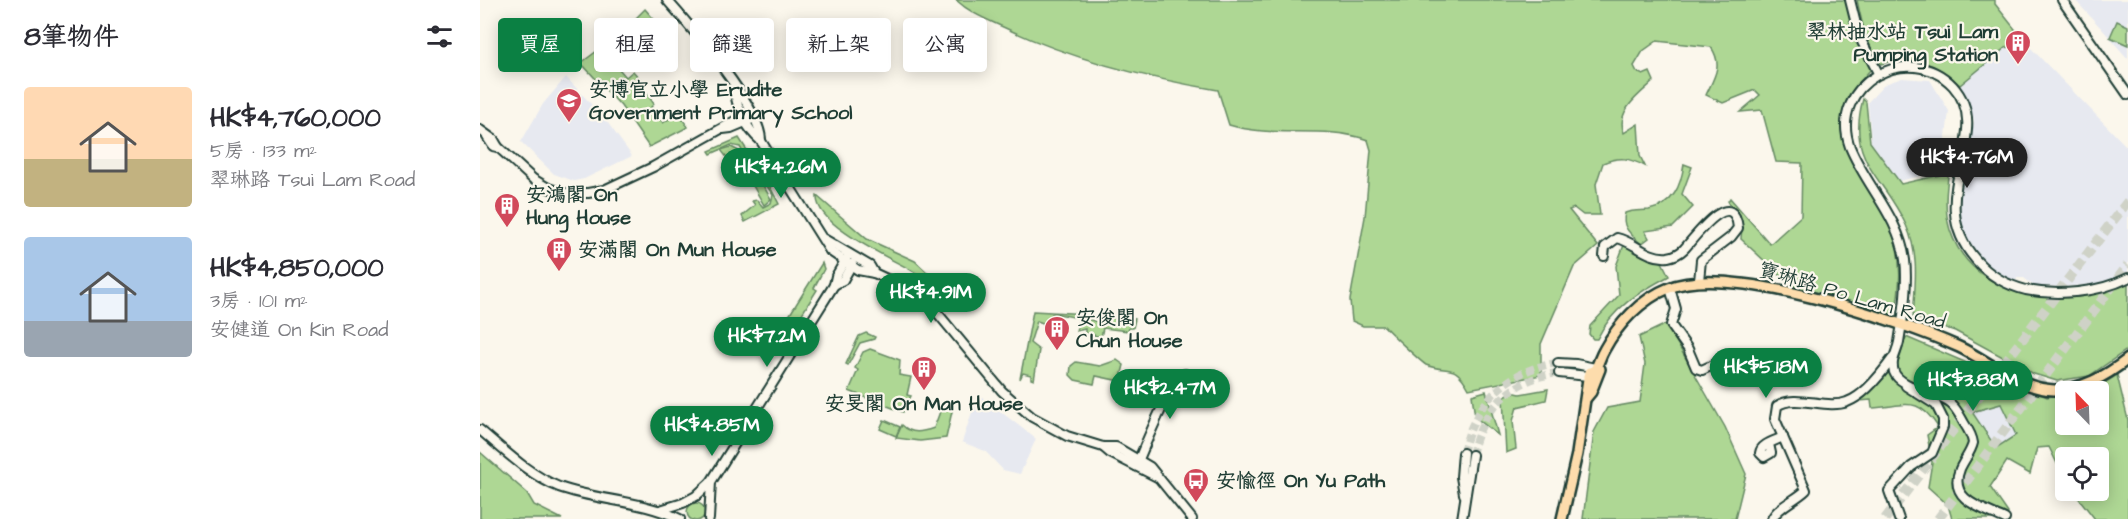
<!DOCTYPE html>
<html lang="zh-TW">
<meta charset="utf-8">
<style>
body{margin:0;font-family:"Architects Daughter","LXGW WenKai TC",sans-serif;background:#f2f2f3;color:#2b2b33;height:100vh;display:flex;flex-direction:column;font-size:22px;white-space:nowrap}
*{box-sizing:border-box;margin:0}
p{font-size:20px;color:#7c7c81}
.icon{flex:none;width:33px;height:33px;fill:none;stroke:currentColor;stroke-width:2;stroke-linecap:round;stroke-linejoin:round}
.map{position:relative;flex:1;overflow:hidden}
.drawer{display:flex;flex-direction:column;background:#fff;width:480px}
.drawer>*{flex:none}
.top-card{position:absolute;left:18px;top:18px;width:570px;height:54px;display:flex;gap:12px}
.needle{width:39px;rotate:337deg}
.buttons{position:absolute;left:1575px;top:381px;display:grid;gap:12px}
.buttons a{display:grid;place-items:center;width:54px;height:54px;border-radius:6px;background:#fff;box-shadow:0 3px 15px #0003;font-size:30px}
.price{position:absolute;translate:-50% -51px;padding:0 14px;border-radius:21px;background:#0b8043;color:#fff;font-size:20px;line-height:39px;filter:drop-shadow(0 2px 3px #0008)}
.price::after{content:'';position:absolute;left:50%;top:36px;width:18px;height:14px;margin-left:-9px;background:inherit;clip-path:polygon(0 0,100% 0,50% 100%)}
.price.current{background:#222;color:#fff}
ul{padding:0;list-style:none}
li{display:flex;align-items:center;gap:18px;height:150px;padding:0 24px}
li span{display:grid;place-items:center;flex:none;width:168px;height:120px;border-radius:6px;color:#555}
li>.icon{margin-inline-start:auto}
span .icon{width:72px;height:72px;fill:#fffc;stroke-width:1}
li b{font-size:26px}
h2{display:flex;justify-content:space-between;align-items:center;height:72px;padding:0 24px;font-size:26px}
.chip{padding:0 21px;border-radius:6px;background:#fff;box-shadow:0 3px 15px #0003;font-size:21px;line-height:54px}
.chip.current{background:#0b8043;color:#fff}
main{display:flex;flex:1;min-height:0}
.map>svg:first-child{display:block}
</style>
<main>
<section class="drawer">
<h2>8筆物件<svg class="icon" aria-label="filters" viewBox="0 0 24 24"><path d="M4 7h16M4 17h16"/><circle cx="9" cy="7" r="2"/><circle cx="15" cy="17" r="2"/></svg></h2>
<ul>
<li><span style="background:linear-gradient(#ffd9b3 60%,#c2b280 0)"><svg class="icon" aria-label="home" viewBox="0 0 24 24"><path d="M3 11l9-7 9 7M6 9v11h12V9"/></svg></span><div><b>HK$4,760,000</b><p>5房 · 133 m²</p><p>翠琳路 Tsui Lam Road</p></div></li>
<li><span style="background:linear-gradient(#a9c7e8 70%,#9aa5b1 0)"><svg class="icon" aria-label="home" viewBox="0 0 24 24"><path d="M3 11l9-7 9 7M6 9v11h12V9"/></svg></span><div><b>HK$4,850,000</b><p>3房 · 101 m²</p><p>安健道 On Kin Road</p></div></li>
</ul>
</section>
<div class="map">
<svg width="1648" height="519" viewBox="0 0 1648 519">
<rect width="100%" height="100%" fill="#fbf7ec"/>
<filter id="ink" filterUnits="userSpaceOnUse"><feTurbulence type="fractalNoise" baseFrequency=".0167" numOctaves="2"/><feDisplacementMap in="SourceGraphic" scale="12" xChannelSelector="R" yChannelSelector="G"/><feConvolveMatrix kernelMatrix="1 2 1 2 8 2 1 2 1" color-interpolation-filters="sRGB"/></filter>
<g filter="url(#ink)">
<g fill="#e7e9f0">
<polygon points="1595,0 1648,0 1648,59 1622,29"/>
<polygon points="1546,43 1648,148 1648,272 1644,276 1632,278 1622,283 1584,287 1554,286 1544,278 1537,278 1536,282 1512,270 1492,247 1485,233 1480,218 1480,193 1494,121 1490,105 1480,85 1525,48"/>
<polygon points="86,77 125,119 152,156 104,179 94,181 74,174 41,142 63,104"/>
<polygon points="1422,78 1450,80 1469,111 1462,171 1419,181 1391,142 1388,102 1405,84"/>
<polygon points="498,394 556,439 540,474 523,470 505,451 482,442"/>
<polygon points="1522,404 1536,435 1516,448 1492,412"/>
</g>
<g fill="#aed794" stroke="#668a64" stroke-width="1.5" fill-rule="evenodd">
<path d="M476 0H1369L1377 34 1391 69C1326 138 1388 169 1413 235 1423 262 1420 288 1415 316L1316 290 1261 239 1262 226 1248 201 1250 198 1290 244 1321 216 1322 163 1296 162 1282 110 1260 112 1280 95 1275 90 1243 103 1226 95C1235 76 1243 65 1231 47L1177 41 1163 51 1154 66 1157 72 1163 75 1170 72 1174 81C1160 94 1135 111 1144 133L1158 124 1160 156 1165 166C1149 158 1140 156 1123 163L1116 184 1120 215H1103L1094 208 1089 210 1118 246 1094 267 1061 344V375L989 389C974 361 968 374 946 365 941 362 909 332 904 326H883L872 321 870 300 885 217 891 150 888 140C842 124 795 139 749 125L738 90C665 78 591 59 523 27 506 19 490 13 476 0Z"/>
<path d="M1377 0H1515V4L1546 43 1525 48 1480 85C1456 62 1433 54 1401 64 1386 45 1382 23 1377 0Z"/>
<polygon points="165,9 177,23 162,36 154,26 140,39 147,49 133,62 146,77 153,71 160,79 158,81 174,104 171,107 183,123 198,113 208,127 169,147 141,106 101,63 142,32"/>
<polygon points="1637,21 1648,26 1648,45 1630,37"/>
<path d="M1383 99 1386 102 1390 142 1421 184 1460 175 1470 161C1467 184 1463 207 1470 230 1493 301 1590 312 1648 282V349L1609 376 1577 381 1554 374 1475 331 1433 317C1435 285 1440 256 1426 225 1403 175 1366 162 1383 99Z"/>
<polygon points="259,138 283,175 270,182 265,173 272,169 260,147 251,145 231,154 229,151"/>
<polygon points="251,147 263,153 249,160 241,150"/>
<path d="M1204 164 1212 167 1202 194 1213 207 1193 227 1165 231 1169 238 1161 244C1151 234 1141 228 1145 213 1154 210 1161 211 1169 210 1194 205 1201 185 1204 164Z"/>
<polygon points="285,177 299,204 265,222 262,216 275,205 272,201 277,200 283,207 291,203 293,195 282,179"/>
<polygon points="280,180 291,199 284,205 272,184"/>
<path d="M337 196 387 239 435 261 479 302 474 305C462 291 447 279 431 270 410 258 335 225 337 196Z"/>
<path d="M1144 245 1182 262 1189 276C1159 292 1132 308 1117 339H1113L1109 334 1110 326 1139 295 1136 266Z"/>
<polygon points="342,263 344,269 334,288 337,290 320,317 292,343"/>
<polygon points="553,311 608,314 607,319 618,322 619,317 655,319 653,328 649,328 648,331 623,328 621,337 605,333 605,329 596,331 599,318 573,313 566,324 557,321 550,343 559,350 554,380 551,379 551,375 543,373 540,379"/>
<polygon points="1186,324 1245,427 1266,474 1255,519 1103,519 1114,432 1127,408 1160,402 1165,364 1159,337"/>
<polygon points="386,333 395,337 394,339 380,343 368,365 366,364 379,336"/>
<path d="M1426 337 1567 397 1585 394 1586 424H1618V392L1598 391 1615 389 1637 375 1648 420V519H1615L1593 491 1618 490V458H1586L1585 480 1569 447 1557 448 1550 474 1527 461 1510 487 1528 513 1527 519H1472L1468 505 1448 487 1452 462 1447 435 1458 427C1437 395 1427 406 1392 408L1391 400 1378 401 1419 360ZM1521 404 1536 435 1516 448 1492 412Z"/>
<polygon points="390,349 420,360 419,375 431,377 427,395 431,396 423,412 369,391 378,370 375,368 383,352"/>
<polygon points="637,360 644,365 640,381 616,376 614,384 595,380 590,375 591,366 596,362 620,366"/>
<polygon points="1068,389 1066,400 1037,407 1033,421 1036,449 1026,453 1023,397 1032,392 1040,394"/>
<polygon points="1006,391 1018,435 995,417 992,395"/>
<path d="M470 407H473L466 438 440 441 416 438 422 425C432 435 442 432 454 428L461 409Z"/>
<polygon points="404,420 420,427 416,436 400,429"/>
<polygon points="0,452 47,493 54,505 82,519 0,519"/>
<circle cx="216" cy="512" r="9"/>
</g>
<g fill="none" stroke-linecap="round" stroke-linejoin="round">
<g stroke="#cfd2c7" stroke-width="8" stroke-dasharray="8 4" stroke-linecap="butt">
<path d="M983 453C994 404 1027 369 1078 363"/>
<path d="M992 455C1002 409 1032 378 1079 373"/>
</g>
<g stroke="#cfd2c7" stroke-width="10" stroke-dasharray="10 5" stroke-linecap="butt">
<polyline points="1405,519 1648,201"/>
<polyline points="1458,519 1648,265"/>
</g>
<defs>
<g id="minor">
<path d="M187 0C210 26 282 109 281 141"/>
<polyline points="1370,0 1379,36 1398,73"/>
<polyline points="1582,0 1648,95"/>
<path d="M254 87C256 106 266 129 281 141L350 251 378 270 394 273 424 287 450 304 522 391 552 417 587 436 623 447H636L670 467 712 519"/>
<polyline points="243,129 251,128 270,120"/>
<polyline points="0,130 14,140 18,147"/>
<polyline points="7,137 13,146 18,147 53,179 68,188 84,193 108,193 124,190 173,167 271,112"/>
<polyline points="344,239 390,266 394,273"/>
<path d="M1124 256 1125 247 1137 238C1155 242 1167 259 1188 257 1194 256 1200 253 1204 249 1213 240 1253 183 1258 228L1251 237 1221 260 1219 281"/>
<polyline points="354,285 363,280 372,264"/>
<polyline points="1190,288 1196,309 1191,325 1208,349 1216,368 1222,370 1250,357"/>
<polyline points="1078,363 1096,364 1120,369"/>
<polyline points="1079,373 1108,376"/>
<path d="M0 430C24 450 49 475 79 487 118 501 162 500 200 519"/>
<path d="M1289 444 1291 453 1284 457 1280 453C1281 444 1295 441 1303 437"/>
<polyline points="623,447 630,453 677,477"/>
<polyline points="983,453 981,477 984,494"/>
<path d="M656 466C664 449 690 380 705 374L713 379 712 390 695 394 687 399"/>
<polyline points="180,510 203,503 216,496 231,482 354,285 356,276 369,254"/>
<polyline points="229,519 231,482"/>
<polyline points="982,519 992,455"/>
<path d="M1292 519C1297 507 1316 500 1326 490L1295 419 1297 406C1315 393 1346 410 1367 402 1384 396 1402 373 1412 359"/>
<polyline points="1419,519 1409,491 1431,467 1452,453 1463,427 1463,419 1456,405 1426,386"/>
<path d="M1525 519C1505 509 1467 501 1480 469 1484 460 1491 452 1493 443 1492 435 1488 429 1484 423 1480 416 1477 409 1471 404 1457 392 1420 388 1414 372 1410 360 1417 353 1419 342 1423 320 1428 282 1425 260 1419 217 1386 186 1370 147 1347 85 1429 39 1473 86 1517 135 1440 197 1496 260 1510 276 1526 285 1546 290 1578 296 1618 293 1648 278"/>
</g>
<g id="major">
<path d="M1108 376C1118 370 1118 360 1124 350 1138 324 1161 299 1189 288 1249 263 1419 320 1479 347 1509 361 1539 389 1574 390 1602 390 1626 376 1648 359"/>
<polyline points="1106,398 1111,392 1120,369"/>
<polyline points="1082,519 1097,454 1109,372"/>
</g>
</defs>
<use href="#minor" stroke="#1f3d34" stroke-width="12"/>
<use href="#major" stroke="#1f3d34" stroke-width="14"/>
<use href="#minor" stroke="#fbf7ec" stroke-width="8"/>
<use href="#major" stroke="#fddcac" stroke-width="9"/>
</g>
</g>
<defs>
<symbol id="building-pin" viewBox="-11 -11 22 30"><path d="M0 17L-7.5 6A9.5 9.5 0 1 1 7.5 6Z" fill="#d1495b" stroke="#fbf7ec"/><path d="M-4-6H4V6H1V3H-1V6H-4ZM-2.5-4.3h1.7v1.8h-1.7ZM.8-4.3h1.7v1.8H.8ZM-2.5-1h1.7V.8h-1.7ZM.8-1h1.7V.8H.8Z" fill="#fff"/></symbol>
<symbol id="school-pin" viewBox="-11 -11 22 30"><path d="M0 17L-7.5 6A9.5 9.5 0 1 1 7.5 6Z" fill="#d1495b" stroke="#fbf7ec"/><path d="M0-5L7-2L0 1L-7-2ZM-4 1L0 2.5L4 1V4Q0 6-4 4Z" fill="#fff"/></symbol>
<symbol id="bus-pin" viewBox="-11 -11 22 30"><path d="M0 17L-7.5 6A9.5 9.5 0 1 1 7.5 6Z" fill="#d1495b" stroke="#fbf7ec"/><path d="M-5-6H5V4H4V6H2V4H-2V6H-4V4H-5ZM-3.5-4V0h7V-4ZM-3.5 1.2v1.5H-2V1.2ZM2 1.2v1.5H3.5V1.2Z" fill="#fff"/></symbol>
</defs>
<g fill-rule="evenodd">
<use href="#building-pin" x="1523" y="28" width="30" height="40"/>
<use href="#school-pin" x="74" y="86" width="30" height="40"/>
<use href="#building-pin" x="12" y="191" width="30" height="40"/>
<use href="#building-pin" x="64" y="235" width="30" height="40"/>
<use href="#building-pin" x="562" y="314" width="30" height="40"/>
<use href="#building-pin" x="429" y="354" width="30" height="40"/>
<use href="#bus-pin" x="701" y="466" width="30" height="40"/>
</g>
<g text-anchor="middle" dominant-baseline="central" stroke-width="4.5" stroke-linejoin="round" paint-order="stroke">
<g font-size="20" font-weight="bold" fill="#1f3d34" stroke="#fbf7ec" text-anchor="start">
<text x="1518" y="32" text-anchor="end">翠林抽水站 Tsui Lam<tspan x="1518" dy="23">Pumping Station</tspan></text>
<text x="109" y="90">安博官立小學 Erudite<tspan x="109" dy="23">Government Primary School</tspan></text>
<text x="46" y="195">安鴻閣 On<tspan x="46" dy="23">Hung House</tspan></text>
<text x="98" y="250">安滿閣 On Mun House</text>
<text x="596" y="318">安俊閣 On<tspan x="596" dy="23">Chun House</tspan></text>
<text x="444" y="404" text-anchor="middle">安旻閣 On Man House</text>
<text x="736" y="481">安愉徑 On Yu Path</text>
</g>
<g font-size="20" fill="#1f3d34" stroke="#fbf7ec">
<text transform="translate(1372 296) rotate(16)">寶琳路 Po Lam Road</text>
</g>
</g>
</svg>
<div class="buttons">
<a><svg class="needle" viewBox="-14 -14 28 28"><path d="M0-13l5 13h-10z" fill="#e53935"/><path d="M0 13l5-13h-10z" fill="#7c7c81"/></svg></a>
<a><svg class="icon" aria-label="locate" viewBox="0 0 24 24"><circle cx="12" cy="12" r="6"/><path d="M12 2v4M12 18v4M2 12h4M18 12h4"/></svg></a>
</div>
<b class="price current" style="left:1487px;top:189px">HK$4.76M</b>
<b class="price" style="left:301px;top:199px">HK$4.26M</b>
<b class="price" style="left:451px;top:324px">HK$4.91M</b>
<b class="price" style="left:287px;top:368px">HK$7.2M</b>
<b class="price" style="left:1286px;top:399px">HK$5.18M</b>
<b class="price" style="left:1493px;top:412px">HK$3.88M</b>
<b class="price" style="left:690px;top:420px">HK$2.47M</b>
<b class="price" style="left:232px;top:457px">HK$4.85M</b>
<div class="top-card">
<a class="chip current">買屋</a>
<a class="chip">租屋</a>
<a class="chip">篩選</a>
<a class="chip">新上架</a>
<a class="chip">公寓</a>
</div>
</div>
</main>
